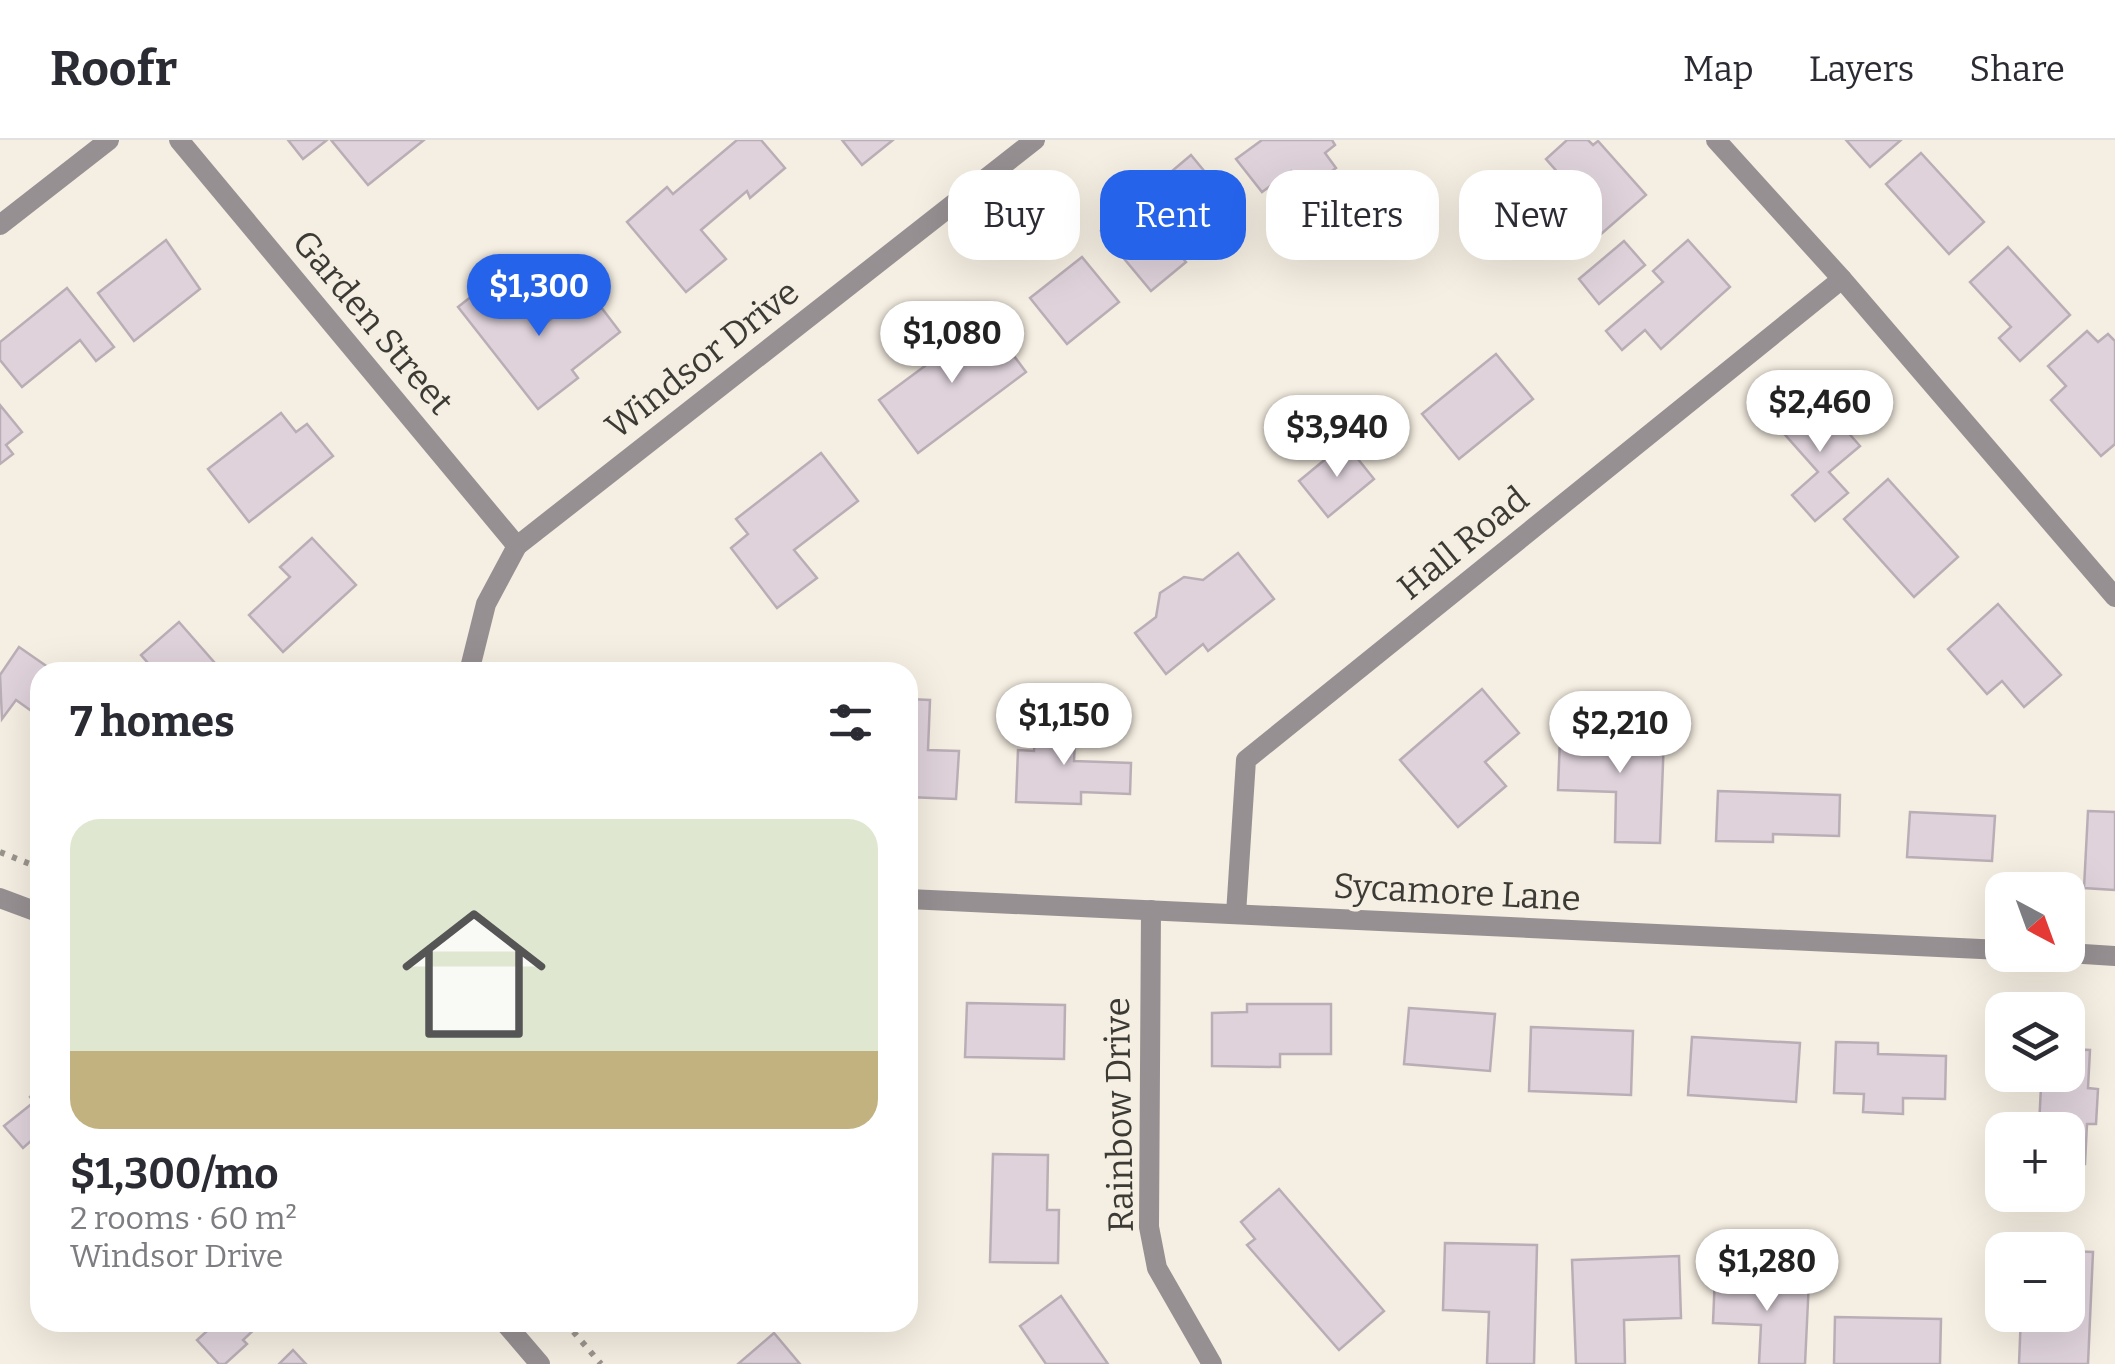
<!DOCTYPE html>
<meta charset="utf-8">
<style>
body{margin:0;font-family:Bitter,serif;background:#f7f7f7;color:#2b2b33;height:100vh;display:flex;flex-direction:column;font-size:38px;white-space:nowrap}
*{box-sizing:border-box;margin:0}
p{font-size:32px;color:#7c7c81}
.icon{flex:none;width:55px;height:55px;fill:none;stroke:currentColor;stroke-width:2;stroke-linecap:round;stroke-linejoin:round}
.map{position:relative;flex:1;overflow:hidden}
.side{position:absolute;left:30px;top:522px;width:888px;height:670px;display:flex;flex-direction:column;background:#fff;border-radius:30px;box-shadow:0 10px 40px #0002}
.side>*{flex:none}
.top-card{position:absolute;left:948px;top:30px;width:950px;height:90px;display:flex;gap:20px}
.needle{width:65px;rotate:139deg}
.fabs{position:absolute;left:1985px;top:732px;display:grid;gap:20px}
.fabs a{display:grid;place-items:center;width:100px;height:100px;border-radius:20px;background:#fff;box-shadow:0 10px 40px #0002;font-size:50px}
.price{position:absolute;translate:-50% -85px;padding:0 22px;border-radius:35px;background:#fff;color:#222;font-size:32px;line-height:65px;filter:drop-shadow(0 2px 5px #0008)}
.price::after{content:'';position:absolute;left:50%;top:60px;width:30px;height:22px;margin-left:-15px;background:inherit;clip-path:polygon(0 0,100% 0,50% 100%)}
.price.on{background:#2563eb;color:#fff}
ul{padding:0;list-style:none}
li{display:grid;align-content:center;gap:20px;height:530px;padding:0 40px}
li+li{border-top:2px solid #e1e1e2}
li span{display:grid;place-items:center;height:310px;border-radius:30px;color:#555}
li>.icon{margin-inline-start:auto}
span .icon{width:180px;height:180px;fill:#fffc;stroke-width:1}
li b{font-size:42px}
h2{display:flex;justify-content:space-between;align-items:center;height:120px;padding:0 40px;font-size:42px}
.chip{padding:0 35px;border-radius:30px;background:#fff;box-shadow:0 10px 40px #0002;font-size:35px;line-height:90px}
.chip.on{background:#2563eb;color:#fff}
header{display:flex;align-items:center;gap:60px;box-sizing:border-box;height:140px;padding:0 50px;background:#fff;border-bottom:2px solid #e1e1e2}
header strong{font-size:48px}
nav{display:flex;gap:55px;margin-inline-start:auto;font-size:35px}
.map>svg:first-child{display:block}
</style>
<header>
<strong>Roofr</strong>
<nav><a>Map</a><a>Layers</a><a>Share</a></nav>
</header>
<div class="map">
<svg width="2115" height="1224" viewBox="0 0 2115 1224">
<rect width="100%" height="100%" fill="#f5eee2"/>
<g fill="#dfd2db" stroke="#baaeb6" stroke-width="2.5">
<polygon points="288,0 327,0 303,19"/>
<polygon points="331,0 424,0 368,45"/>
<polygon points="737,0 761,0 785,28 750,58 747,51 701,90 726,119 686,152 627,82 667,47 673,54"/>
<polygon points="842,0 893,0 862,25"/>
<polygon points="1262,0 1332,0 1335,5 1325,13 1336,28 1306,50 1291,31 1262,52 1236,19"/>
<polygon points="1567,0 1588,0 1593,5 1598,1 1646,55 1593,101 1574,81 1589,68 1546,19"/>
<polygon points="1846,0 1901,0 1870,27"/>
<polygon points="1921,13 1984,82 1949,114 1886,44"/>
<polygon points="1191,15 1224,55 1169,102 1186,122 1151,151 1101,91"/>
<polygon points="166,100 200,149 134,201 98,153"/>
<polygon points="1688,100 1730,147 1661,209 1645,190 1622,210 1606,191 1663,142 1653,131"/>
<polygon points="1624,101 1645,125 1599,164 1579,139"/>
<polygon points="2008,107 2070,175 2020,221 1999,198 2011,187 1970,142"/>
<polygon points="1082,117 1119,162 1067,204 1030,158"/>
<polygon points="496,137 537,190 588,150 620,192 572,230 578,238 538,269 458,167"/>
<polygon points="67,148 114,207 96,221 80,200 22,247 0,220 0,202"/>
<polygon points="987,180 1026,232 918,313 879,260"/>
<polygon points="2087,191 2098,202 2108,194 2115,201 2115,304 2101,316 2051,260 2066,246 2048,226"/>
<polygon points="1496,214 1533,259 1459,319 1422,274"/>
<polygon points="1817,257 1860,306 1829,332 1848,353 1815,381 1792,355 1818,332 1780,289"/>
<polygon points="0,265 22,292 6,305 13,314 0,324"/>
<polygon points="281,273 296,292 307,284 333,316 249,382 208,329"/>
<polygon points="1345,303 1374,339 1328,377 1299,341"/>
<polygon points="821,313 858,361 794,410 817,438 777,468 731,408 748,394 736,379"/>
<polygon points="1888,339 1958,417 1914,457 1844,379"/>
<polygon points="312,398 356,445 283,512 249,475 290,437 280,427"/>
<polygon points="1238,413 1274,459 1208,511 1203,504 1166,534 1135,493 1156,477 1160,453 1184,437 1203,440"/>
<polygon points="1998,464 2061,535 2024,567 2002,541 1987,554 1948,509"/>
<polygon points="179,482 221,530 218,532 156,532 141,515"/>
<polygon points="19,507 55,532 40,532 40,577 16,560 2,579 0,535"/>
<polygon points="603,526 655,528 654,532 603,532"/>
<polygon points="1482,549 1519,593 1485,622 1506,646 1458,687 1400,620"/>
<polygon points="908,559 930,560 928,610 959,611 956,659 908,657"/>
<polygon points="1036,578 1076,579 1074,621 1131,623 1130,654 1081,652 1081,664 1016,662 1018,610 1034,611"/>
<polygon points="1609,579 1645,580 1645,597 1664,597 1660,703 1615,702 1616,652 1558,650 1560,598 1608,599"/>
<polygon points="1718,651 1840,655 1839,696 1773,694 1773,702 1716,701"/>
<polygon points="2088,671 2115,672 2115,750 2084,748"/>
<polygon points="1910,672 1995,676 1992,721 1907,717"/>
<polygon points="908,842 916,842 912,909 908,908"/>
<polygon points="967,863 1065,865 1064,919 965,917"/>
<polygon points="1247,864 1331,864 1331,914 1280,914 1280,927 1212,926 1212,873 1247,872"/>
<polygon points="1409,868 1495,874 1490,931 1404,924"/>
<polygon points="1531,887 1633,891 1631,955 1529,951"/>
<polygon points="1692,897 1800,903 1796,962 1688,955"/>
<polygon points="1836,902 1878,903 1878,914 1946,916 1945,959 1903,958 1903,974 1863,972 1864,954 1834,953"/>
<polygon points="2068,909 2090,910 2088,948 2098,949 2096,984 2087,984 2085,1024 2068,1023 2068,990 2039,987 2041,946 2048,946 2048,935 2068,935"/>
<polygon points="40,948 40,993 23,1008 4,986 34,962 30,957"/>
<polygon points="993,1014 1048,1015 1047,1070 1059,1070 1058,1123 990,1122"/>
<polygon points="1279,1049 1384,1171 1339,1210 1247,1105 1255,1099 1241,1082"/>
<polygon points="1445,1103 1537,1105 1534,1224 1487,1224 1489,1172 1443,1170"/>
<polygon points="2068,1111 2093,1112 2088,1224 2019,1224 2021,1175 2068,1175"/>
<polygon points="1679,1116 1681,1178 1624,1180 1625,1224 1576,1224 1572,1120"/>
<polygon points="1715,1135 1809,1140 1805,1224 1759,1224 1761,1185 1713,1183"/>
<polygon points="1061,1156 1108,1224 1046,1224 1020,1186"/>
<polygon points="1835,1177 1941,1179 1940,1224 1834,1224"/>
<polygon points="217,1182 262,1182 243,1200 247,1204 225,1224 219,1224 197,1200"/>
<polygon points="774,1193 800,1224 738,1224"/>
<polygon points="293,1210 306,1224 279,1224"/>
</g>
<g fill="none" stroke-linecap="round" stroke-linejoin="round">
<g stroke="#99948c" stroke-width="6" stroke-dasharray="5 8" stroke-linecap="butt">
<polyline points="0,712 40,728"/>
<polyline points="565,1182 601,1224"/>
</g>
<g stroke="#979092" stroke-width="20">
<polyline points="179,0 517,406"/>
<polyline points="1716,0 1842,139 2115,457"/>
<polyline points="0,85 109,0"/>
<polyline points="469,532 486,464 517,406 1035,0"/>
<polyline points="908,759 2002,810"/>
<polyline points="1151,770 1149,1087 1157,1128 1212,1224"/>
<polyline points="1236,774 1246,620 1842,139"/>
<polyline points="2068,813 2115,816"/>
</g>
<g stroke="#979092" stroke-width="20">
<polyline points="0,758 40,773"/>
<polyline points="504,1182 540,1224"/>
</g>
</g>
<g text-anchor="middle" dominant-baseline="central" stroke-width="9" stroke-linejoin="round" paint-order="stroke">
<g font-size="35" fill="#3c3a35" stroke="#f5eee2">
<text transform="translate(373 182) rotate(50)">Garden Street</text>
<text transform="translate(702 219) rotate(-38)">Windsor Drive</text>
<text transform="translate(1463 403) rotate(-39)">Hall Road</text>
<text transform="translate(1457 752) rotate(3)">Sycamore Lane</text>
<text transform="translate(1119 975) rotate(-91)">Rainbow Drive</text>
</g>
</g>
</svg>
<div class="fabs">
<a><svg class="needle" viewBox="-14 -14 28 28"><path d="M0-13l5 13h-10z" fill="#e53935"/><path d="M0 13l5-13h-10z" fill="#7c7c81"/></svg></a>
<a><svg class="icon" aria-label="layers" viewBox="0 0 24 24"><path d="M12 4l9 5-9 5-9-5zM3 14l9 5 9-5"/></svg></a>
<a>+</a>
<a>−</a>
</div>
<b class="price on" style="left:539px;top:199px">$1,300</b>
<b class="price" style="left:952px;top:246px">$1,080</b>
<b class="price" style="left:1820px;top:315px">$2,460</b>
<b class="price" style="left:1337px;top:340px">$3,940</b>
<b class="price" style="left:1064px;top:628px">$1,150</b>
<b class="price" style="left:1620px;top:636px">$2,210</b>
<b class="price" style="left:1767px;top:1174px">$1,280</b>
<div class="top-card">
<a class="chip">Buy</a>
<a class="chip on">Rent</a>
<a class="chip">Filters</a>
<a class="chip">New</a>
</div>
<section class="side">
<h2>7 homes<svg class="icon" aria-label="filters" viewBox="0 0 24 24"><path d="M4 7h16M4 17h16"/><circle cx="9" cy="7" r="2"/><circle cx="15" cy="17" r="2"/></svg></h2>
<ul>
<li><span style="background:linear-gradient(#dfe7d0 75%,#c2b280 0)"><svg class="icon" aria-label="home" viewBox="0 0 24 24"><path d="M3 11l9-7 9 7M6 9v11h12V9"/></svg></span><div><b>$1,300/mo</b><p>2 rooms · 60 m²</p><p>Windsor Drive</p></div></li>
</ul>
</section>
</div>
